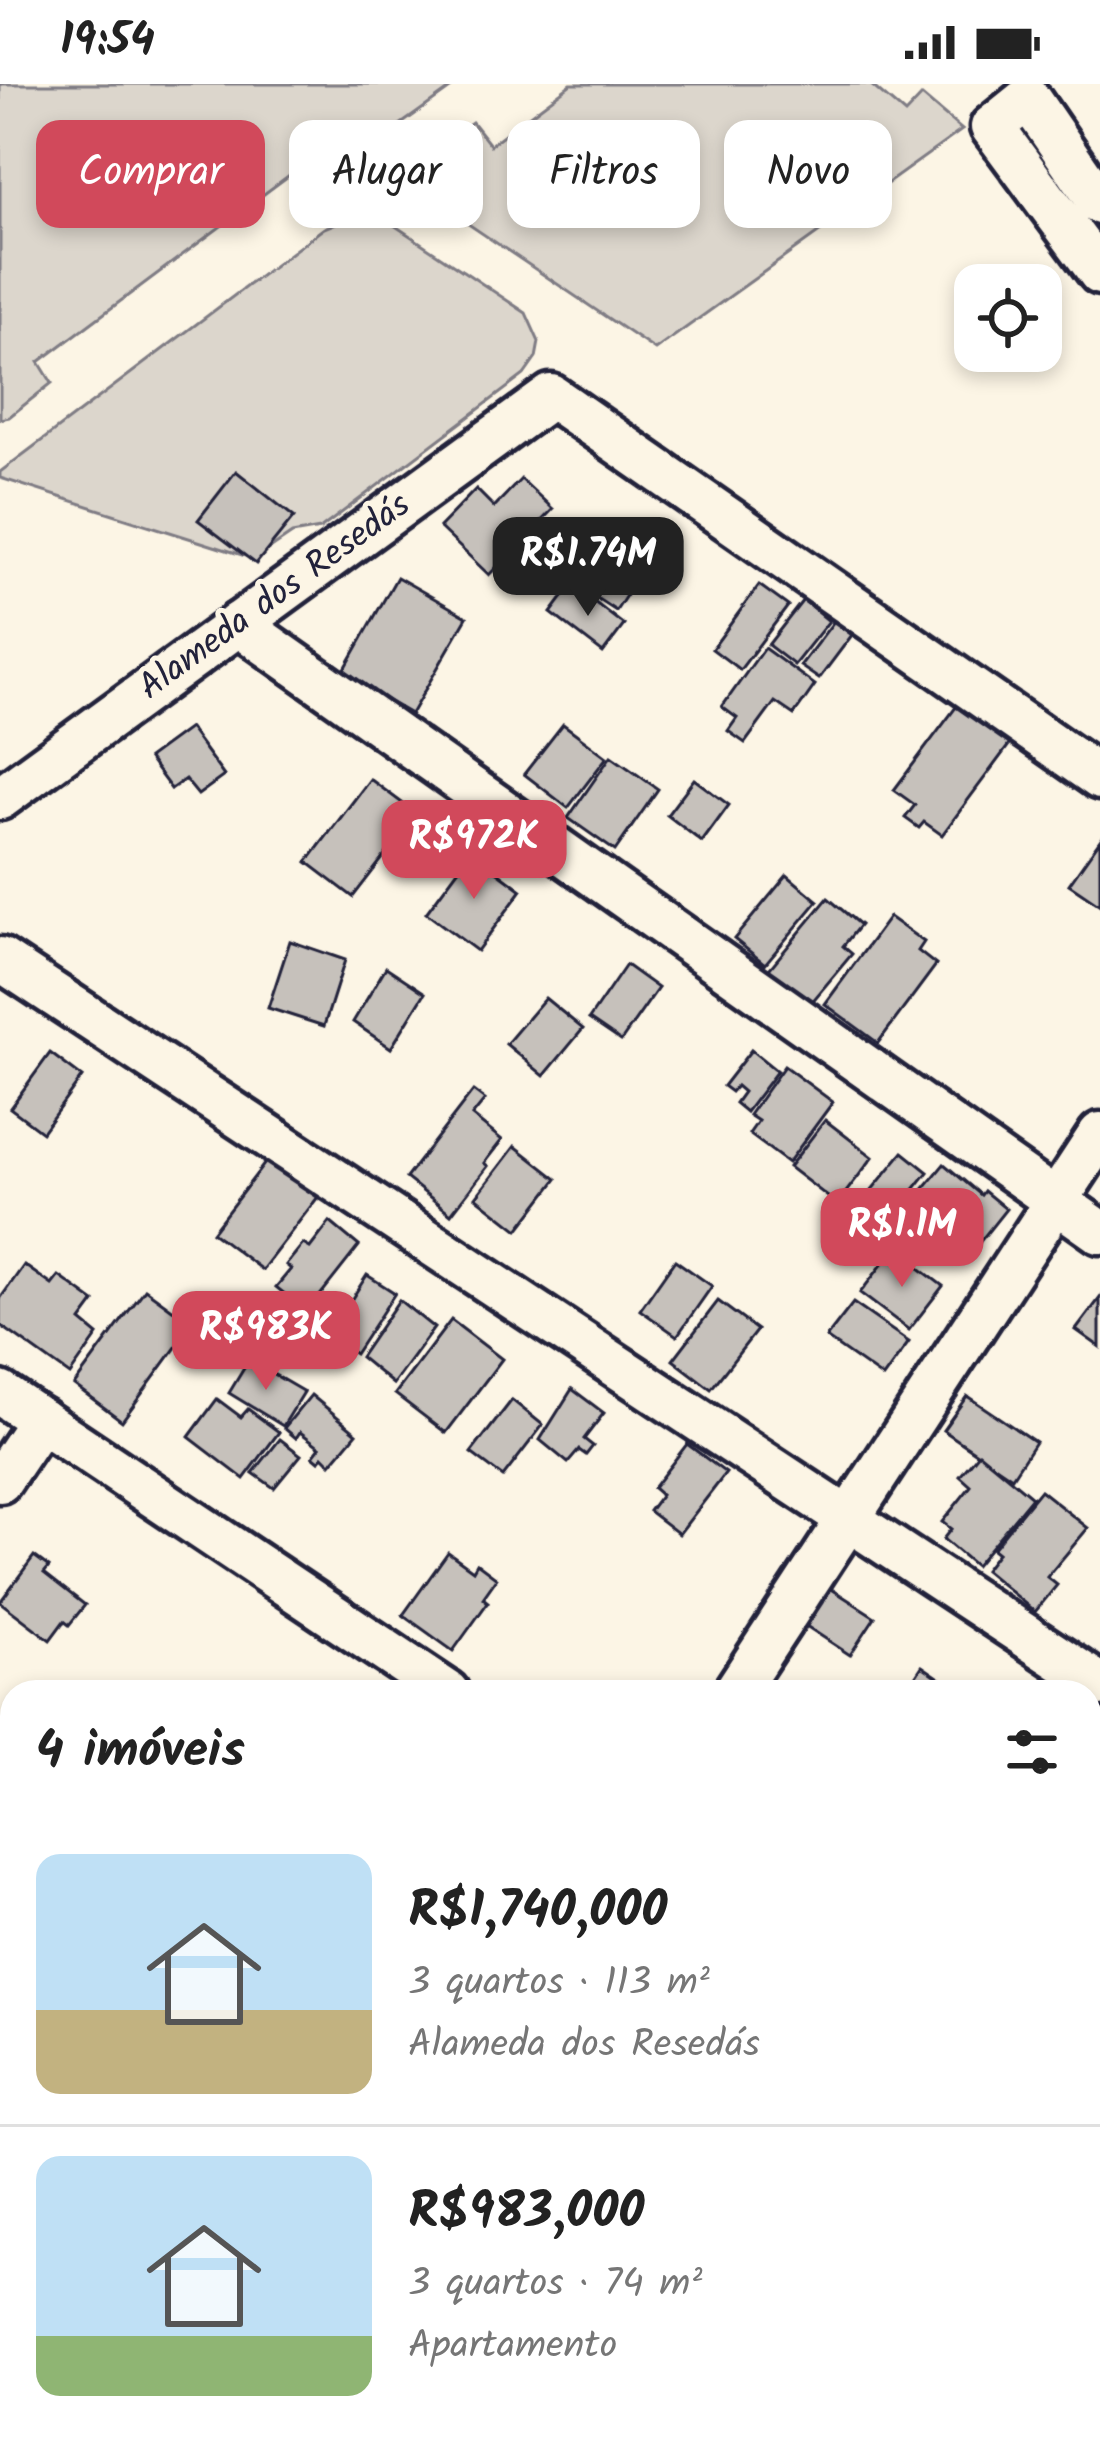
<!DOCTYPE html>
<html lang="pt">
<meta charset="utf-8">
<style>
body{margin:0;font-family:Kalam,sans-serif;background:#f2f2f2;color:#222;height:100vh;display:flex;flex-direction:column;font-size:45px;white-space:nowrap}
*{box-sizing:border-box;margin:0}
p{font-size:39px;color:#767676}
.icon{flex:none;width:66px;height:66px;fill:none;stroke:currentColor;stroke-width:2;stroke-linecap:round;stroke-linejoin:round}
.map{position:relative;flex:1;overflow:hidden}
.sheet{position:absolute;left:0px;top:1596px;width:1101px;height:771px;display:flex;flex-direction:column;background:#fff;border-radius:36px 36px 0 0;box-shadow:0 6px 18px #0003}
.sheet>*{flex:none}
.guide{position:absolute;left:36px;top:36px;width:1029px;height:108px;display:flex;gap:24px}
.buttons{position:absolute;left:954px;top:180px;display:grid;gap:24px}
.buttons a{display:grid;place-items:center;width:108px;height:108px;border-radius:24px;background:#fff;box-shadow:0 6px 18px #0003;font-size:60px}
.price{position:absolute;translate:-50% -102px;padding:0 27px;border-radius:24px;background:#d1495b;color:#fff;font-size:39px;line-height:78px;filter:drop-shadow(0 3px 6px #0008)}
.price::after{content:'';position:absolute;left:50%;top:72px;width:36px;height:27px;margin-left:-18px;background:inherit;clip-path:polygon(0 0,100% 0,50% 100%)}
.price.selected{background:#222;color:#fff}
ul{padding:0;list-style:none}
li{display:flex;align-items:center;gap:36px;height:300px;padding:0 36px}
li+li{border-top:3px solid #e0e0e0}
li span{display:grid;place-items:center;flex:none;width:336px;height:240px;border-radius:24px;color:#555}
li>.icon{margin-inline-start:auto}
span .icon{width:144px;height:144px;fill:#fffc;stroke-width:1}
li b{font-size:51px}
h2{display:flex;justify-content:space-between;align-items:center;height:144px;padding:0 36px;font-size:51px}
.pill{padding:0 42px;border-radius:24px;background:#fff;box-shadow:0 6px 18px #0003;font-size:42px;line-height:108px}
.pill.selected{background:#d1495b;color:#fff}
.status{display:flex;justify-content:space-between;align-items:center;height:84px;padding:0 60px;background:#fff;direction:ltr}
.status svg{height:33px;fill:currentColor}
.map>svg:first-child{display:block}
</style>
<div class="status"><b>19:54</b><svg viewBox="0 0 49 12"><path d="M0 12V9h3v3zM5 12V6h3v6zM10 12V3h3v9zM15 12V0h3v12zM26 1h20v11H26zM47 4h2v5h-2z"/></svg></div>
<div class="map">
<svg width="1100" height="2366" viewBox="0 0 1100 2366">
<rect width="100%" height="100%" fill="#fcf5e5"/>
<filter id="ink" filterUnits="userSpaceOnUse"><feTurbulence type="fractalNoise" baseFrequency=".00833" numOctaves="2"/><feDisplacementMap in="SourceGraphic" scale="24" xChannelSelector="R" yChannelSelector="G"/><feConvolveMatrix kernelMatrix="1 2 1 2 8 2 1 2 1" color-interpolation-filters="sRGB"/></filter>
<g filter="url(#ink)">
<g fill="#dcd6cc" stroke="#7f7c84" stroke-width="3">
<polygon points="0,0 457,0 329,92 311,75 39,278 52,299 9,333 0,335"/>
<path d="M571 0H870L905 30 922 12 962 46 655 266 446 125C413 85 439 62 472 38L490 61Z"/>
<polygon points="365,127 382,133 526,229 539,258 536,274 524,291 320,445 292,450 255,475 0,394 0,388 324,144"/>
</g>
<g fill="#c6c1bb" stroke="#22223b" stroke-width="3">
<polygon points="236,387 294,433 256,480 198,436"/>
<polygon points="521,395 553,425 489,491 439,443 476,405 494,423"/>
<polygon points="607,463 642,487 616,527 581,504"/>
<polygon points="397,493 467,533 411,630 342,590"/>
<polygon points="572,501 624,541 603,569 551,529"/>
<polygon points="759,501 788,522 740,586 712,565"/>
<polygon points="803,516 829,537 794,581 768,561"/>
<polygon points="834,537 852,551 819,595 800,582"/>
<polygon points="764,564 815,601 794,631 775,618 745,659 728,647 737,634 722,623"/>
<polygon points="959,619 1012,657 942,751 924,738 919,744 905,734 915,721 894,706"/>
<polygon points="563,640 607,673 568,724 524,690"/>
<polygon points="189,644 224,692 198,711 185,695 171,705 148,674"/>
<polygon points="611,672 658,705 615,767 568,734"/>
<polygon points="370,695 417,730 353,813 307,778"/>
<polygon points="694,695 729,721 702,758 667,731"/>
<polygon points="1100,756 1100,821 1069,800"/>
<polygon points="471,768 522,806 477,867 426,829"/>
<polygon points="787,791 818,817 765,880 734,855"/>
<polygon points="828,814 860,841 843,862 852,870 806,925 765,890"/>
<polygon points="889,833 924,858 918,867 936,881 878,959 825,920"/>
<polygon points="290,857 345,876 324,942 268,924"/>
<polygon points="626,881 658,904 621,957 589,935"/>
<polygon points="386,883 425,909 391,964 353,938"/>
<polygon points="545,914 583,945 544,992 506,960"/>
<polygon points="751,966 777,987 746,1028 735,1019 743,1008 736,1002 731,1008 723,1002"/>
<polygon points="50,969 82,993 42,1048 10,1024"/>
<polygon points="784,982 833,1018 788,1079 749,1050 758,1037 749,1031"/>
<polygon points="473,1007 485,1016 472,1032 502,1056 484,1079 488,1082 451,1130 406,1094"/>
<polygon points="825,1036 873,1073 837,1120 789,1083"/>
<polygon points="515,1062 557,1095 518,1146 476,1113"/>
<polygon points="903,1068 928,1088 895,1129 870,1108"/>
<polygon points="268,1075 318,1113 262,1186 212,1148"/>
<polygon points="944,1080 981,1111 984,1107 1006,1125 971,1169 955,1156 949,1162 906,1126"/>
<polygon points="330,1138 359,1162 307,1228 276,1203 291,1185 286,1181 303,1160 310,1164"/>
<polygon points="894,1165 943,1202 909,1246 860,1209"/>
<polygon points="675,1176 712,1202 677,1252 640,1226"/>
<polygon points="24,1181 52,1201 59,1192 95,1218 81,1237 98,1251 70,1291 0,1241 0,1215"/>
<polygon points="367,1191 395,1209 355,1270 328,1252"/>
<polygon points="145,1205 193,1240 122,1337 74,1301"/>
<polygon points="1100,1214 1100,1263 1076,1246"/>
<polygon points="399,1216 434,1244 393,1300 360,1273"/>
<polygon points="718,1217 757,1246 711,1305 673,1276"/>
<polygon points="853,1219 909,1258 883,1294 826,1254"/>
<polygon points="451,1236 502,1275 446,1349 395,1310"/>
<polygon points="249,1276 304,1308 283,1342 229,1309"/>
<polygon points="572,1305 604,1329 584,1355 593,1362 586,1371 579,1366 568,1379 540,1356"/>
<polygon points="311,1311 357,1349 331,1380 323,1372 319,1377 313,1372 320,1363 300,1348 296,1354 284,1344"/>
<polygon points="967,1312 1035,1358 1012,1393 943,1346"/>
<polygon points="217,1315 241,1333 248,1325 279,1348 244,1395 189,1353"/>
<polygon points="512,1316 543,1341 503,1393 471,1369"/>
<polygon points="280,1355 301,1371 274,1404 253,1389"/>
<polygon points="687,1360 726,1389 679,1450 649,1427 661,1411 653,1404"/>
<polygon points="979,1369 1032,1413 975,1482 943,1455 951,1445 942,1438 971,1402 960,1392"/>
<polygon points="1040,1406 1088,1444 1047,1493 1057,1501 1035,1528 984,1486 997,1469 992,1465"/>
<polygon points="448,1468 473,1486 477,1479 497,1494 483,1514 488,1518 453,1567 403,1531"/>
<polygon points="34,1472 49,1483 44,1489 85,1521 69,1541 64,1537 50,1556 0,1518"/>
<polygon points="816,1495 875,1533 850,1571 791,1532"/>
<polygon points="922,1582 960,1608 905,1608"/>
<polygon points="1089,1706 1100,1713 1100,1770 1089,1786"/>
<polygon points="0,1723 12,1731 12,1753 0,1770"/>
<polygon points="0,2162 12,2171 12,2228 0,2243"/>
<polygon points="18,2355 45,2355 61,2366 11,2366"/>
<polygon points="452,2355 556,2355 548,2366 478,2363 469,2366"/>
</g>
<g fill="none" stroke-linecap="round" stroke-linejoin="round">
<defs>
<g id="minor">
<polyline points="1100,119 1028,14 992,43 1100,189"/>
<polyline points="238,540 1100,1148"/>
<polyline points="0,714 551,312 1100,694"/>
<polyline points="0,875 1100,1601"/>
<polyline points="0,1309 447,1608"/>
<polyline points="0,1397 41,1336"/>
<polyline points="735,1608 1100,1050"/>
<polyline points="0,1702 12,1711"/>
<polyline points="1089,2043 1100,2051"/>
<polyline points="0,2068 12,2076"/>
<polyline points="1089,2116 1100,2102"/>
<polyline points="0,2141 12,2149"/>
<polyline points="320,2355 336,2366"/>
<polyline points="431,2355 449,2366"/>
<polyline points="232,2366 239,2355"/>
<polyline points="860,2366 871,2355"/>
</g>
<g id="secondary">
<polyline points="1089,2281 1100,2269"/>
<polyline points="1003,2366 1015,2355"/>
</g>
</defs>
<use href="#minor" stroke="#22223b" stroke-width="51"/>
<use href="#secondary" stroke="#22223b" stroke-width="69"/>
<use href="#minor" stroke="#fcf5e5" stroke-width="42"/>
<use href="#secondary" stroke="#fcf5e5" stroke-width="60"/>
</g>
</g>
<g text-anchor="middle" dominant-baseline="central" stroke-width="10" stroke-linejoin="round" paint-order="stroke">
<g font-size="36" fill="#22223b" stroke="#fcf5e5">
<text transform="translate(275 513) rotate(-36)">Alameda dos Resedás</text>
</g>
</g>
</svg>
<div class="buttons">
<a><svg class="icon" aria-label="locate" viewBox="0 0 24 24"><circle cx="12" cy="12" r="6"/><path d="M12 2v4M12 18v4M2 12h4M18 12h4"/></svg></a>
</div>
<b class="price selected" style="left:588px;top:535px">R$1.74M</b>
<b class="price" style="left:474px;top:818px">R$972K</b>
<b class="price" style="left:902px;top:1206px">R$1.1M</b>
<b class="price" style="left:266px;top:1309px">R$983K</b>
<div class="guide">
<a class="pill selected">Comprar</a>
<a class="pill">Alugar</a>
<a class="pill">Filtros</a>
<a class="pill">Novo</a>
</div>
<section class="sheet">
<h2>4 imóveis<svg class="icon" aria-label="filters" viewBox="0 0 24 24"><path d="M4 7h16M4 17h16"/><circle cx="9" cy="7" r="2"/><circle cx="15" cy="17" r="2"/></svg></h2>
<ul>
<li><span style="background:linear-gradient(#bfe0f5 65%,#c2b280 0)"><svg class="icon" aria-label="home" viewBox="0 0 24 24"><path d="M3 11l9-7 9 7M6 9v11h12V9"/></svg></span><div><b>R$1,740,000</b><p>3 quartos · 113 m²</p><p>Alameda dos Resedás</p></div></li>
<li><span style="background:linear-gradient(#bfe0f5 75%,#8fb573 0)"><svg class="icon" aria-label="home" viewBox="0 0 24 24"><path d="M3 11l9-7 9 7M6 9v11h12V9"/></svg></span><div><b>R$983,000</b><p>3 quartos · 74 m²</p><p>Apartamento</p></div></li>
</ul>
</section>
</div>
